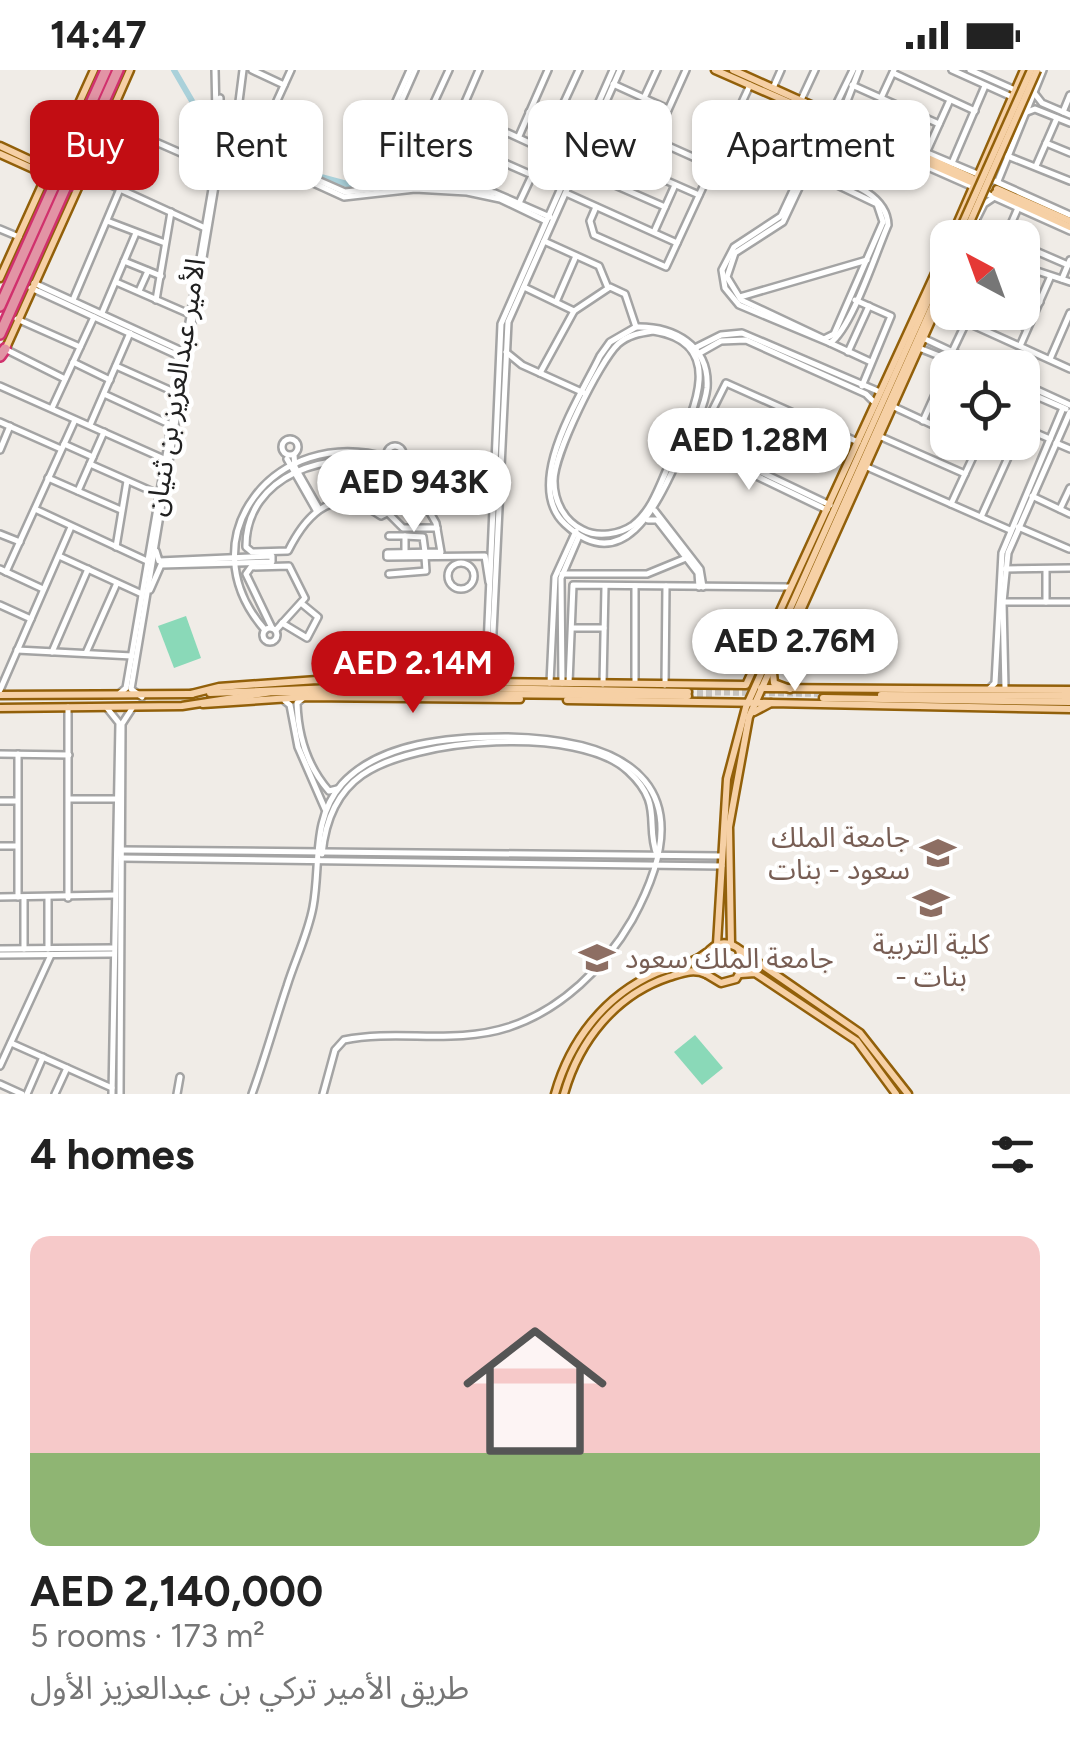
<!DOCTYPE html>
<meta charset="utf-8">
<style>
body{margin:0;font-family:Figtree,"Noto Sans Arabic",sans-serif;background:#f2f2f2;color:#222;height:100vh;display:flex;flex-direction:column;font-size:38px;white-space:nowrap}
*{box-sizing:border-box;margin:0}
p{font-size:32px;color:#767676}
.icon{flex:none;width:55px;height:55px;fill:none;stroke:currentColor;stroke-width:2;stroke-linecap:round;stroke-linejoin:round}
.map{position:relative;height:1024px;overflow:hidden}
.sheet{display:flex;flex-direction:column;background:#fff;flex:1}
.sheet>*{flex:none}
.hud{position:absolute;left:30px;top:30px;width:1010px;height:90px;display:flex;gap:20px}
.needle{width:65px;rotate:319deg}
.buttons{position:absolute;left:930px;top:150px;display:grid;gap:20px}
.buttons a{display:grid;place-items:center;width:110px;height:110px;border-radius:20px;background:#fff;box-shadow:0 2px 8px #0004;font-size:50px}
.price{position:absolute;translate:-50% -85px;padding:0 22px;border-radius:35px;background:#fff;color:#222;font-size:32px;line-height:65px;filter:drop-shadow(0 2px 5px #0008)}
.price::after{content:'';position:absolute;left:50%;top:60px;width:30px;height:22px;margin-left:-15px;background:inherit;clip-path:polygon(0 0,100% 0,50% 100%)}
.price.current{background:#c20d13;color:#fff}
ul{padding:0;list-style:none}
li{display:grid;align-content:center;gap:20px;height:530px;padding:0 30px}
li+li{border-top:2px solid #e0e0e0}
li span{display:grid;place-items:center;height:310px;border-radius:20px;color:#555}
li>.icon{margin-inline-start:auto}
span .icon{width:180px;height:180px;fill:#fffc;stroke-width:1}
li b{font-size:42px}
h2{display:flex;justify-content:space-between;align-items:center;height:120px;padding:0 30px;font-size:42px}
.pill{padding:0 35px;border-radius:20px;background:#fff;box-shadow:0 2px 8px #0004;font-size:35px;line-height:90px}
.pill.current{background:#c20d13;color:#fff}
.status{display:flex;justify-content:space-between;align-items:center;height:70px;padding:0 50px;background:#fff;direction:ltr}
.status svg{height:28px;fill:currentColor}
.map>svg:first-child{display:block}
</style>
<div class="status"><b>14:47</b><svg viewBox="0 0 49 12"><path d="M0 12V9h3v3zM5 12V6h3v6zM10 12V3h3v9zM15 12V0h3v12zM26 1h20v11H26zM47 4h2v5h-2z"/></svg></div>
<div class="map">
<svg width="1070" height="1024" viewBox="0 0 1070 1024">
<rect width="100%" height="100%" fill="#f0ece7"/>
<g fill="#8ad9b8">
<polygon points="186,546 201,588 174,598 158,556"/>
<polygon points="695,965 723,998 702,1015 674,982"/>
</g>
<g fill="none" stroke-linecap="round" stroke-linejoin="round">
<g stroke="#aad1da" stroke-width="6">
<polyline points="174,0 210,62 221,67"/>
<polyline points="306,103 362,118"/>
</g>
<g stroke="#c6c3bf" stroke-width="6" stroke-dasharray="6 3" stroke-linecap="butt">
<polyline points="688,622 823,624"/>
<polyline points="688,626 712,626"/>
</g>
<defs>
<g id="minor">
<polyline points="252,0 284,15"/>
<polyline points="815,0 801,30 980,105"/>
<polyline points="952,0 1012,27"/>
<polyline points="970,0 1015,20"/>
<polyline points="893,3 975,41"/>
<polyline points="613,14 668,39"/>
<polyline points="852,15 939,54"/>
<polyline points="773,18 781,0"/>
<polyline points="1035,24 1042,33 1070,45"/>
<polyline points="220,28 220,87"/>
<polyline points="644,28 657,0"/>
<polyline points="881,28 894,0"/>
<polyline points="460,41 571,92"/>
<polyline points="833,41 853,0"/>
<polyline points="529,42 583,67"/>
<polyline points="1027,42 1035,39 1070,53"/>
<polyline points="1063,42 1070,25"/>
<polyline points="597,44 713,96"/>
<polyline points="842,44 859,0"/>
<polyline points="108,51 215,98"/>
<polyline points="828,53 973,117"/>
<polyline points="554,54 579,0"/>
<polyline points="519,66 548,0"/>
<polyline points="220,67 345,122 430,113 495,123 550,147"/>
<polyline points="448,68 532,105"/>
<polyline points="655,69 686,0"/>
<polyline points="221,71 344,127 415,119 467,122 500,129 546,151"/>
<polyline points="234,71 243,0"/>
<polyline points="1046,73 1070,83"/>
<polyline points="255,79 291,0"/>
<polyline points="927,81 950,30"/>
<polyline points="1005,85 1070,111"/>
<polyline points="617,89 699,125"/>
<polyline points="952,93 985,16"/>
<polyline points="1036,96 1057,48"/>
<path d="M810 97C837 109 887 120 888 155 876 182 852 258 830 273L739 235 725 218 722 200 734 177 781 146 825 52"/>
<polyline points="576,98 665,137"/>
<polyline points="808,101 877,134 883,152 834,264 824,269 741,230 727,207 735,183 783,152 829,54"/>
<polyline points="85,103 205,158"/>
<polyline points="990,109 1070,145"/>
<polyline points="998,111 1043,0"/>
<polyline points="607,112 630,59"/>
<polyline points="430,113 479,0"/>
<polyline points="396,115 449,0"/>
<polyline points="362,120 415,0"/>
<polyline points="356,121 410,0"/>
<polyline points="983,122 1070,161"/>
<polyline points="566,123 677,173"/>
<polyline points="520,131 544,80"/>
<polyline points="596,137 590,151 594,165 666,197 750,15"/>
<polyline points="107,151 165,173"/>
<polyline points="975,152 984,134 993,128"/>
<polyline points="0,159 19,167"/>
<polyline points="654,162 675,115"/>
<polyline points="1005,168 1018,138"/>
<polyline points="544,171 599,196 608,218"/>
<polyline points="1022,175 1068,195"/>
<polyline points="124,191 161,206"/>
<polyline points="1022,196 1070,212"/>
<polyline points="1028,198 1036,181"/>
<polyline points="1062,209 1070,190"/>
<polyline points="116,212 187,243"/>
<polyline points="34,213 182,281"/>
<polyline points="524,217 574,241"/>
<polyline points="31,218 181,287"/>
<polyline points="139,221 148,201"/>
<polyline points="1022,225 1040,232"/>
<polyline points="740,227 867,190"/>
<polyline points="73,230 120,119"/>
<polyline points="156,230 171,142"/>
<polyline points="855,230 891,246 862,316"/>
<polyline points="556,232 576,186"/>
<polyline points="993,242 1027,258"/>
<polyline points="102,243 136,163"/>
<polyline points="17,249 80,277"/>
<polyline points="966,252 1070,299"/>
<path d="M636 257C673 256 710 275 707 318 704 342 688 367 678 389 658 432 624 509 565 454 522 414 580 328 600 286L610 272Z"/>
<path d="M653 261C731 273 691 347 671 390 661 411 653 440 633 455 620 464 598 468 583 460 564 451 554 431 554 411 554 384 599 292 618 274 628 265 640 263 653 261Z"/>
<polyline points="923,268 987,298"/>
<polyline points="830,273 871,292"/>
<polyline points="1020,276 1050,208"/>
<polyline points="695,278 721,265 742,263 880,322"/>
<polyline points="919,278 970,298"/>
<polyline points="5,279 65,309"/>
<polyline points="506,282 522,295 584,323"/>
<polyline points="848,282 869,236"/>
<polyline points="952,282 971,242"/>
<polyline points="698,284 721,271 746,270 866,324 875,333"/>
<polyline points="1050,289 1070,243"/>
<polyline points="73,292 110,310"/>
<polyline points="116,296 174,322"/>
<polyline points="540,303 574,241 610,217 625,224 636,257"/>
<polyline points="1022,313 1070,335"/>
<polyline points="0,316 164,389"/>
<polyline points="1022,320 1066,339"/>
<polyline points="104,324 169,354"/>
<polyline points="892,336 948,362"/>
<polyline points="52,338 94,247"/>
<polyline points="923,351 951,289"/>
<polyline points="0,352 61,379"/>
<polyline points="90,355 130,263"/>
<polyline points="1022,357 1050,369"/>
<polyline points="879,366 965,404"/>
<circle cx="290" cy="377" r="8"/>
<polyline points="697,371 726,313 858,372"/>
<polyline points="686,372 827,440"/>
<polyline points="698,372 830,435"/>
<polyline points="1056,373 1070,379"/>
<polyline points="64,374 93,387"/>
<circle cx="395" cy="384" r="8"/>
<polyline points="0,380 10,356"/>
<polyline points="294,385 295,397 319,439"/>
<polyline points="402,388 419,410 417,420 436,453 441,482 387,483 387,487 485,486 489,512"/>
<polyline points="287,389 316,440"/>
<polyline points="392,392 412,407 415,421"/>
<polyline points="90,394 158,424"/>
<path d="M387 397C331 377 245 405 246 477L252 482 288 481C308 441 336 414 381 446L389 442"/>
<polyline points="867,397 1010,460"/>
<polyline points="48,408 121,440"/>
<polyline points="78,421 104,362"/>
<polyline points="1032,426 1070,444"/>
<polyline points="375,430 403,458 437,458"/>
<polyline points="951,434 980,372"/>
<polyline points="367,436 387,398"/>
<polyline points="35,439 147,491"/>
<polyline points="371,439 394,393"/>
<polyline points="1060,439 1070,418"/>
<polyline points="655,441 700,499 703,517"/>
<polyline points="981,447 1015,372"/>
<polyline points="648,450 657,450 698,503 699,517"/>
<polyline points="1018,457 1069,479"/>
<polyline points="0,464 20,472"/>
<polyline points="389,466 405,466 405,483"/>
<polyline points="405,466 423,467 425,482"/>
<polyline points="116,477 127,411"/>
<polyline points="59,486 142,524"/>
<circle cx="461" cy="506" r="13"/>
<polyline points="0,499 43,519"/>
<polyline points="1005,499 1070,498"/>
<polyline points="6,502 75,350"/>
<polyline points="389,504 426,501 425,487"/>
<polyline points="562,504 647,504 686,488"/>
<polyline points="635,516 635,613"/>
<polyline points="150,520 161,495 272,492 272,486 159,491 156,481"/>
<polyline points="1003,532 1070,532"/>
<polyline points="1046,532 1046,500"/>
<polyline points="0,535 31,549"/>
<polyline points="282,553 307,568 318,547 301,533"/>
<circle cx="270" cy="565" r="7"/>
<polyline points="272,558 246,504 251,497 289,496 305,528 276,560"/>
<polyline points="572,558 604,558"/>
<path d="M265 560C185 469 275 354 388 388"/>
<polyline points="17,580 132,586"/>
<polyline points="52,582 88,499"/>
<polyline points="86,583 117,513"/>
<polyline points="495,610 491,604 508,252 620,0"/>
<polyline points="481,611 486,600 501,254 613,0"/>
<polyline points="550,613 555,507 576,461"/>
<polyline points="562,613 561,508 579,466"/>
<polyline points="569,613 573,515 790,517"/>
<polyline points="603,614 605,517"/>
<polyline points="665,615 666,516"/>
<polyline points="1005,618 1003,532 1008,483 1070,342"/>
<polyline points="989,619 995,613 1002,483 1063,338"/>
<polyline points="0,620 71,457"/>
<polyline points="120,623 126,618 217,90 215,0"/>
<polyline points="142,627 131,619 218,98"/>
<path d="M303 628 297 633C298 665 307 696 329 721L337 719"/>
<polyline points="285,631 290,635 298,677 325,739"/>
<polyline points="68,637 68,828"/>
<polyline points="107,638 119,653 112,1024"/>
<polyline points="0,684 69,685"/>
<polyline points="69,729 116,729"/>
<polyline points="0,731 17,731"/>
<polyline points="0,776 17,776"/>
<polyline points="121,780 721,786"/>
<path d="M322 784C325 753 335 724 362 705 414 668 579 655 628 701 664 734 645 754 657 785"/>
<polyline points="122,788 722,796"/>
<polyline points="0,827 115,825"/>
<polyline points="18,827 18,684"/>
<polyline points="24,828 24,879"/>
<polyline points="0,879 112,878"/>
<polyline points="48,879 48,828"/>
<polyline points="0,885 112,884"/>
<polyline points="11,973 112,1018"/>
<polyline points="0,996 51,885"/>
<polyline points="0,1014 22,1024"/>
<polyline points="27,1024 43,987"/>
<polyline points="55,1024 67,998"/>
<polyline points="120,1024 122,654 133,637"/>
<polyline points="177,1024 180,1007"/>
<path d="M252 1024C265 988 275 952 287 916 295 890 308 864 313 837 321 795 311 749 342 714 380 672 452 667 505 667 637 669 703 721 632 850 605 897 561 940 509 957 454 975 398 959 344 970L335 980 323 1024"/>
</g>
<g id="major">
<polyline points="715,0 971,112"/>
<polyline points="733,0 972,108"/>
<polyline points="0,76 43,96 51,93"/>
<polyline points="0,84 40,102 43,110"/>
<polyline points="93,84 130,0"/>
<polyline points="997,119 1070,151"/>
<polyline points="995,123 1070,157"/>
<polyline points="951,168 1024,0"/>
<polyline points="968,168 975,152"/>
<polyline points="0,208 94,0"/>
<polyline points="5,280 86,100"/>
<polyline points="761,618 1070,620"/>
<polyline points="790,619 774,613 773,603 948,213"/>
<polyline points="210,623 382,616 688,622"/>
<polyline points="191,624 219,617 317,610 746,615 948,175"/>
<polyline points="0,625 192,624"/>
<polyline points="881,625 1070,626"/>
<polyline points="823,628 1070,632"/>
<polyline points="567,630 771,633"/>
<polyline points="203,634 306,627 520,629"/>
<polyline points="0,638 182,636 272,622 688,626"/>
<polyline points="754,642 771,633 1070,639"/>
<polyline points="717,874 727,709 746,637 948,186"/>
<polyline points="731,874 729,757 749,647 948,201"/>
<path d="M739 880 744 895 736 909 721 913 706 904 704 889C710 875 722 869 736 877L860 963 908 1024"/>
<polyline points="741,904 755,903 857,971 896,1024"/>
<path d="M555 1024C570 971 604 926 656 903 672 896 692 895 706 883"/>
<path d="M564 1024C579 971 615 925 669 907 682 903 693 898 706 904"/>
</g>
<g id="highway">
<polyline points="73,115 94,80"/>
<polyline points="0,236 106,0"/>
<polyline points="0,264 118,0"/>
<polyline points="0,286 5,279"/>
</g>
</defs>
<use href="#minor" stroke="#a4a4a4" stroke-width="10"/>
<use href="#major" stroke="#92600a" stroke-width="11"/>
<use href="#highway" stroke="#d0316d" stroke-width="14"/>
<use href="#minor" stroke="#fff" stroke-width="5"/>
<use href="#major" stroke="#f6d0a5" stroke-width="6"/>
<use href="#highway" stroke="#e294a5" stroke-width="9"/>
<defs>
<g id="major-bridge">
<polyline points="956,168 1031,0"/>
<polyline points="963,168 1037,0"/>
</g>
</defs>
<use href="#major-bridge" stroke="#92600a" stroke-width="11" stroke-linecap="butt"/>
<use href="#major-bridge" stroke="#f6d0a5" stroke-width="6"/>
</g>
<defs>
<symbol id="university-bare" viewBox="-9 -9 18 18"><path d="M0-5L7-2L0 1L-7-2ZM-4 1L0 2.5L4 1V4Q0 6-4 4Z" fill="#8d6e63" stroke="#fff" stroke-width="2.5" paint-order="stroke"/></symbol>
</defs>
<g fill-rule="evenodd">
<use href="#university-bare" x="913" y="758" width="50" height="50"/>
<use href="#university-bare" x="906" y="808" width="50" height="50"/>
<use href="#university-bare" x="572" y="863" width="50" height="50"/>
</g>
<g text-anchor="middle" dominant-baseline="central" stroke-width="9" stroke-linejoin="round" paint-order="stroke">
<g font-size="28" fill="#202020" stroke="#fff">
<text transform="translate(175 317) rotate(-81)">الأمير عبدالعزيز بن ثنيان</text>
</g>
<g font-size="28" fill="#785e54" stroke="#fff" text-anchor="end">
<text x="910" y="767">جامعة الملك<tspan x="910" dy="32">سعود - بنات</tspan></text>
<text x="931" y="874" text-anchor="middle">كلية التربية<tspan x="931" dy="32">- بنات</tspan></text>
<text x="625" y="888" text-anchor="start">جامعة الملك سعود</text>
</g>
</g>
</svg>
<div class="buttons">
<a><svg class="needle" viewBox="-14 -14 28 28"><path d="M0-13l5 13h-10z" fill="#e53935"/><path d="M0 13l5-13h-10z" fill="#767676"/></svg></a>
<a><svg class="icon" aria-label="locate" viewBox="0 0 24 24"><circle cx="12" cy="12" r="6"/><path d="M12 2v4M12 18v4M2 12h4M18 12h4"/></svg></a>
</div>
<b class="price" style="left:749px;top:423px">AED 1.28M</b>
<b class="price" style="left:414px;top:465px">AED 943K</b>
<b class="price" style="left:795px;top:624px">AED 2.76M</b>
<b class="price current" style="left:413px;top:646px">AED 2.14M</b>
<div class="hud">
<a class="pill current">Buy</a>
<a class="pill">Rent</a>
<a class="pill">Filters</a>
<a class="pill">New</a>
<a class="pill">Apartment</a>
</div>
</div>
<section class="sheet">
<h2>4 homes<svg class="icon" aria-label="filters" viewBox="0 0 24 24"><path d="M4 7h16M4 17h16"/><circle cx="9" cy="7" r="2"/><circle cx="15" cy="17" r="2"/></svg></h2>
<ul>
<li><span style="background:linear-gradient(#f6c9c9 70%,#8fb573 0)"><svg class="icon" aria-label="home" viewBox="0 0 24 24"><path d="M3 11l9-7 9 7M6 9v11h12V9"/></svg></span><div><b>AED 2,140,000</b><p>5 rooms · 173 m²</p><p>طريق الأمير تركي بن عبدالعزيز الأول</p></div></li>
</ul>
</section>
